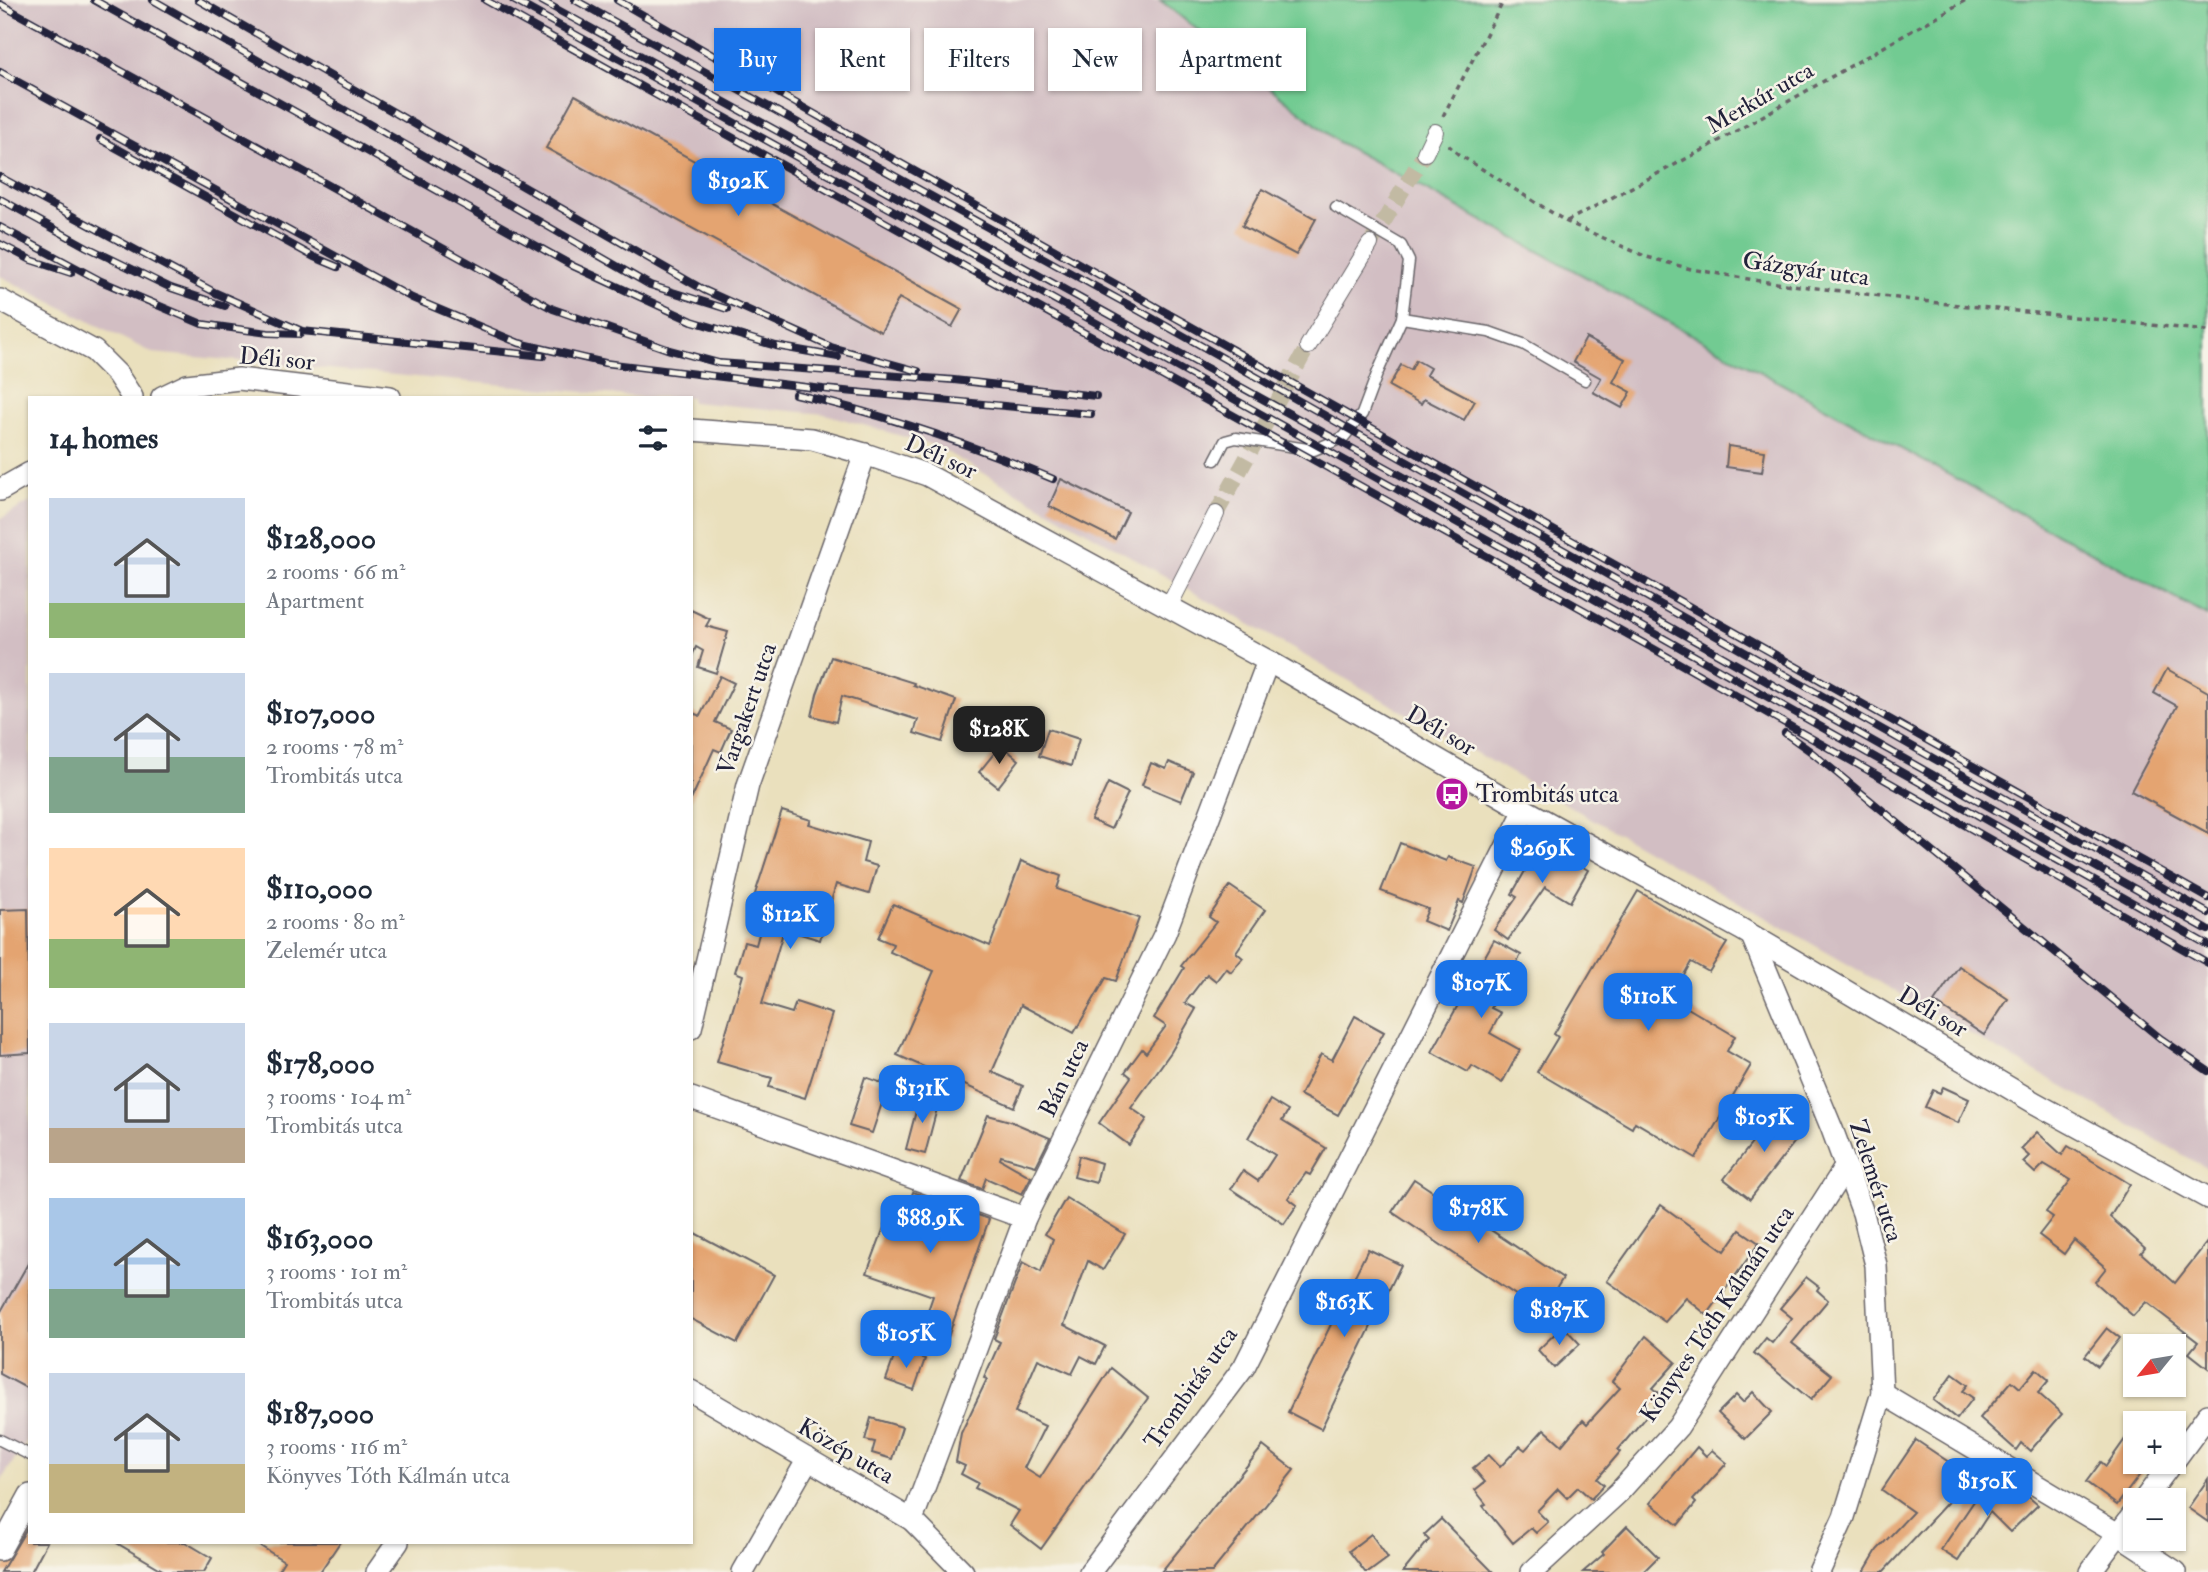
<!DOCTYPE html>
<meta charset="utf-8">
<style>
body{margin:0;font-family:"IM FELL Double Pica",serif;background:#f6f6f7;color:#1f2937;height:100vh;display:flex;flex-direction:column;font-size:26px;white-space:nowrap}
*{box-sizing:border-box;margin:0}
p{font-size:23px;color:#747a83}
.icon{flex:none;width:38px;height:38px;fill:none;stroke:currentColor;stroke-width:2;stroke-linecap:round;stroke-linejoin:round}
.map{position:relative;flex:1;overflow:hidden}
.panel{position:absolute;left:28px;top:396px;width:665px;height:1148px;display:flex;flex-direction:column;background:#fff;border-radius:0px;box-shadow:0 2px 5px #0004}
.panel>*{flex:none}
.hud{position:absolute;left:714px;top:28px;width:665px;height:63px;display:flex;gap:14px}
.needle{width:46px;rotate:240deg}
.buttons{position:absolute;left:2123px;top:1334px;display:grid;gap:14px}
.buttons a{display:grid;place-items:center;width:63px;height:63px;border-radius:0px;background:#fff;box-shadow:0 2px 5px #0004;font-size:35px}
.price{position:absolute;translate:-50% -60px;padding:0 16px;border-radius:14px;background:#1a73e8;color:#fff;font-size:23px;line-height:46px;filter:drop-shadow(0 2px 4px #0008)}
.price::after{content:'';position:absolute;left:50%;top:42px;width:21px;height:16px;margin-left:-10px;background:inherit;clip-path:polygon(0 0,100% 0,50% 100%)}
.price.on{background:#222;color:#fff}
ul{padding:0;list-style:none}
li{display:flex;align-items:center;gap:21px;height:175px;padding:0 21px}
li span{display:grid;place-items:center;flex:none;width:196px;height:140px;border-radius:0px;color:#555}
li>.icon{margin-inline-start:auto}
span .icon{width:84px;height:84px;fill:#fffc;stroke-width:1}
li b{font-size:30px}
h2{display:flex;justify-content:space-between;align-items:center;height:84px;padding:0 21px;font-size:30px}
.chip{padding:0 24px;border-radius:0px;background:#fff;box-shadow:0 2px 5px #0004;font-size:24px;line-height:63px}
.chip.on{background:#1a73e8;color:#fff}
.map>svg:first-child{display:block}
</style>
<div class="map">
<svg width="2208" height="1572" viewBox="0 0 2208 1572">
<rect width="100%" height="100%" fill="#f7f3e8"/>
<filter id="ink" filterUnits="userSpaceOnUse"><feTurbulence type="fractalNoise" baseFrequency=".0143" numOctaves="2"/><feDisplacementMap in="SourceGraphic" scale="14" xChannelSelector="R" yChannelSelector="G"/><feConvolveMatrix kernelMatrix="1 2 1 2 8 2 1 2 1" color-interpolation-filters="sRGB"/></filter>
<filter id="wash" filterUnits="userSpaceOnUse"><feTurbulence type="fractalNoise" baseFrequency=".00686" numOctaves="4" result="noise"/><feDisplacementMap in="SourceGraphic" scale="28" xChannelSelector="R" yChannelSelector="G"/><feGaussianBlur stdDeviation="1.57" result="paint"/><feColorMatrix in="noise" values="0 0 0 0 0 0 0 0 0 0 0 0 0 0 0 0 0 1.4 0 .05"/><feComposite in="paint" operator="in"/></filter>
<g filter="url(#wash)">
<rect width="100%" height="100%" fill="#eae0bd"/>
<g fill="#d2bec3">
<polygon points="0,0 1160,0 1338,142 2208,616 2208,1169 936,446 825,414 691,402 691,397 638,397 152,353 0,276"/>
<polygon points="30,502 30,1436 0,1482 0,519"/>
</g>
<polygon fill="#72cb92" stroke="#4a7666" stroke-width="2" points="1160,0 2208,0 2208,616 1338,142"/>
<g id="blocks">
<g fill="#e4a471">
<polygon points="575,95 962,309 952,327 899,298 881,332 546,148"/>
<polygon points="1262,189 1316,219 1296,255 1242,226"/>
<polygon points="1586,338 1625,359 1613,382 1631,392 1622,408 1593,392 1601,378 1573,362"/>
<polygon points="1416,360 1430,368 1426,375 1475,401 1464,420 1424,399 1421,404 1389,386 1401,365 1411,370"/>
<polygon points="1728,446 1765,451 1762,472 1726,467"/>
<polygon points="1061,479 1128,512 1115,539 1049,506"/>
<polygon points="691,610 710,619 706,626 728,632 716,673 698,667 703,651 696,647 691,658"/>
<polygon points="831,657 914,683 913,685 956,700 942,742 914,733 918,720 842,696 836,722 812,716 817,694"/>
<polygon points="2167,669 2208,692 2208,833 2131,791 2177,706 2154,693"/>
<polygon points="720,676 734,683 715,722 731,729 721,752 714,749 691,800 691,712 700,716"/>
<polygon points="1048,729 1079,739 1071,766 1039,756"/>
<polygon points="1001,745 1019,760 998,787 979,772"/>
<polygon points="1169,762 1193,772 1181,801 1142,785 1151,763 1166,769"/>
<polygon points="1108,783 1128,793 1111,829 1091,820"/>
<polygon points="782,811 811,820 809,824 868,842 863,862 877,866 869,894 836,884 820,940 784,929 762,1004 792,1013 796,1002 832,1014 805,1098 769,1087 772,1078 717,1062 743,975 735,972 744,942 756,945 769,898 755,894"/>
<polygon points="1400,843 1446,861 1448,857 1476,867 1463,903 1459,901 1447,931 1423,921 1428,909 1381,891"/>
<polygon points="1541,843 1588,870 1570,902 1545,887 1508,940 1494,930 1517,897 1512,894"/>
<polygon points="1021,861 1061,876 1057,889 1139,918 1116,981 1106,978 1074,1033 1021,1005 992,1072 1023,1086 1014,1107 897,1055 934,971 890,952 893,944 878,938 893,904 990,946"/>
<polygon points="1230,886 1265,910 1236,952 1243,958 1231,972 1226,968 1216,981 1207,974 1185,1003 1196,1009 1171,1052 1131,1108 1147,1119 1129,1145 1099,1123 1131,1077 1125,1072 1142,1049 1146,1053 1166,1026 1154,1018 1184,968 1181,966 1216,922 1209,917"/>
<polygon points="1638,891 1727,943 1709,972 1691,962 1671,998 1735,1036 1727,1051 1751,1065 1696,1158 1635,1122 1632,1128 1537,1072 1558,1037 1554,1034"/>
<polygon points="28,909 30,1053 0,1055 0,910"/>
<polygon points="1494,940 1521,955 1491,1008 1501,1013 1490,1033 1520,1050 1502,1083 1472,1066 1468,1072 1432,1052"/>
<polygon points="1959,966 2008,999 1984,1035 1934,1002"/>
<polygon points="1355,1016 1384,1032 1338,1115 1300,1095 1321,1054 1332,1060"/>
<polygon points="865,1077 888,1085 872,1133 849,1126"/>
<polygon points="1943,1087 1969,1099 1958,1123 1925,1107 1933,1090 1940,1093"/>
<polygon points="920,1096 939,1101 925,1154 906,1149"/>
<polygon points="1270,1100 1288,1111 1282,1121 1326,1148 1310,1175 1306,1173 1288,1198 1297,1205 1284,1224 1231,1189 1243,1171 1258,1181 1275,1155 1248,1138"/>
<polygon points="1778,1110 1804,1130 1750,1199 1724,1179"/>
<polygon points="988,1115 1010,1121 1050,1138 1036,1166 1001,1156 1000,1159 1031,1177 1022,1194 986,1178 982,1189 961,1181"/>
<polygon points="2037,1132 2062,1155 2068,1146 2130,1184 2110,1217 2145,1248 2141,1253 2175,1283 2208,1241 2208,1368 2189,1353 2198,1342 2146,1302 2133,1316 2095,1282 2106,1268 2074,1240 2064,1254 2039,1235 2053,1217 2046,1212 2071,1180 2044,1164 2035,1173 2023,1162 2029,1156 2021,1149"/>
<polygon points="1079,1156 1101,1163 1096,1183 1074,1177"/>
<polygon points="1414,1179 1563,1278 1541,1312 1392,1212"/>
<polygon points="913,1192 989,1219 947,1340 921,1331 933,1296 867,1273 895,1198 909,1203"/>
<polygon points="1066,1198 1125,1234 1103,1270 1088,1261 1064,1325 1105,1346 1096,1364 1081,1356 1072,1374 1038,1359 1015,1412 1045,1426 1024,1468 1040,1478 1111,1368 1148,1398 1041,1549 1010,1525 1019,1511 975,1488 978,1483 961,1474 965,1466 956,1462 961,1433 987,1379 984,1378 1000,1342 994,1339 1023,1262 1041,1272 1053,1239 1045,1234"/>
<polygon points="1661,1205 1725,1251 1740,1230 1759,1243 1707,1315 1686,1298 1665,1322 1607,1281"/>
<polygon points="691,1231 774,1275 737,1343 691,1319"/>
<polygon points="1368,1249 1401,1265 1321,1429 1288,1412"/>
<polygon points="30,1260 30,1390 0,1374 0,1313"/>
<polygon points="1806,1277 1819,1287 1817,1290 1828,1300 1792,1343 1832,1375 1811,1400 1754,1353 1766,1338 1772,1343 1792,1318 1780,1308"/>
<polygon points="1563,1326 1580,1344 1554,1368 1538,1350"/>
<polygon points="2107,1328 2120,1338 2098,1366 2085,1356"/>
<polygon points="1646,1336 1676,1362 1653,1388 1663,1396 1618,1450 1620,1452 1597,1479 1604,1485 1591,1499 1578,1487 1567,1498 1558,1489 1537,1511 1548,1522 1536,1533 1531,1528 1513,1543 1483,1506 1486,1504 1475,1490 1485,1482 1473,1468 1489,1455 1500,1467 1520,1446 1525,1450 1544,1429 1562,1445 1583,1420 1587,1424 1620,1388 1612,1381"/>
<polygon points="897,1349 925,1359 914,1390 886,1380"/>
<polygon points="2036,1369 2049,1380 2038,1393 2062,1414 2030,1451 2021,1443 2016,1450 1980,1418 2012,1381 2020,1388"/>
<polygon points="1953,1374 1968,1385 1963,1391 1973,1398 1957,1419 1933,1400"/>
<polygon points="1753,1392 1772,1412 1745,1439 1718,1413 1736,1395 1743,1402"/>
<polygon points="871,1418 902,1427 892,1459 872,1453 875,1442 865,1440"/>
<polygon points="2135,1425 2135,1461 2150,1461 2117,1505 2086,1482 2101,1462 2106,1466"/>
<polygon points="1916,1440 1971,1477 1883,1572 1864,1572 1877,1550 1913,1512 1882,1490"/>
<polygon points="1263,1446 1294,1470 1212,1572 1161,1572"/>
<polygon points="1697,1447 1706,1456 1712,1450 1727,1463 1693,1500 1696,1503 1678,1525 1650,1503"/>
<polygon points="2208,1479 2208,1522 2188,1508"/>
<polygon points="1987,1482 2015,1504 2025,1494 2038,1505 2010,1532 1990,1512 1958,1561 1941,1550"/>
<polygon points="1441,1519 1493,1572 1403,1572 1429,1540 1424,1535"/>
<polygon points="30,1523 30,1542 47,1542 31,1572 1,1572"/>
<polygon points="1627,1526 1658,1557 1643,1572 1583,1572 1604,1554 1602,1552"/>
<polygon points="1371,1534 1388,1558 1369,1572 1365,1572 1349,1551"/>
<polygon points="115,1542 185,1542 212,1558 204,1572 166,1572"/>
<polygon points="254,1542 340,1542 320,1572 277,1572 284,1561"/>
</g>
</g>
</g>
<g filter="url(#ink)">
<use href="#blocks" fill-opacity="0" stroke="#686468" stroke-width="2"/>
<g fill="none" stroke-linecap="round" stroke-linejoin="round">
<g stroke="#c2baa3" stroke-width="16" stroke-dasharray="16 8" stroke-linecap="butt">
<polyline points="1370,244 1425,153"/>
<polyline points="1216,514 1308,346"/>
</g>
<defs>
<g id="service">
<polyline points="1402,318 1489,332 1523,344 1585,380"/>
<polyline points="1215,460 1225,441 1236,438 1314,450 1344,437 1362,414 1377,374 1402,318 1409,261 1401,245 1336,207"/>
<polyline points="0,1440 30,1455"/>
</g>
<g id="pedestrian">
<polyline points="1425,153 1435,132"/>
<polyline points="1308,346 1370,244"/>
<polyline points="1169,606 1216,514"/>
</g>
<g id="minor">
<polyline points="0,300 94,351 117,374 132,397"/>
<polyline points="162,397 187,385 239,379 390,397"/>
<polyline points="691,430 812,439 865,454 927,475 1268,661 1525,810 1741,929 2035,1103 2208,1198"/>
<polyline points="0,490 30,473"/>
<polyline points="1752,936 1832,1129 1863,1213 1876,1265 1882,1393 1844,1517 1819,1572"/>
<polyline points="691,1028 748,785 865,454"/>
<polyline points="691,1098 1025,1218"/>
<polyline points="691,1391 912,1520 963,1572"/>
<polyline points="1882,1393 2118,1534 2176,1572"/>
<polyline points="2174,1461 2208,1415"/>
<polyline points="2144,1500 2173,1461"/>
<polyline points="912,1520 1025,1218 1165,933 1268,661"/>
<polyline points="0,1550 30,1495"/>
<polyline points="377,1572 398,1542"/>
<polyline points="743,1572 808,1459"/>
<polyline points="1090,1572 1244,1367 1525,810"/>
<polyline points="1532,1572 1619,1492 1678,1427 1846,1166"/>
<polyline points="2090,1572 2135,1512"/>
</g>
</defs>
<use href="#service" stroke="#686468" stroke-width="13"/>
<use href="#pedestrian" stroke="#686468" stroke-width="18"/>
<use href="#minor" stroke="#686468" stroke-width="24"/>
<g stroke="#686468" stroke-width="3.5" stroke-dasharray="5 5" stroke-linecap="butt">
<polyline points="1443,116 1504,0"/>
<polyline points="1448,145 1458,154 1567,222 1647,257 1691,269 1760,281 1930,302 2208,331"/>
<polyline points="1567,221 1703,150 1966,0"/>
</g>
<use href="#service" stroke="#fff" stroke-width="10"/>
<use href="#pedestrian" stroke="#fff" stroke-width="16"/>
<use href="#minor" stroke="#fff" stroke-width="21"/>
<defs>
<g id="rail">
<polyline points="94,0 573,266 692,321 776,346 838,357"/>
<polyline points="153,0 650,285 727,309"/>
<polyline points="198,0 704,290 831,347 918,371"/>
<polyline points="485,0 1654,649 2208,963"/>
<polyline points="513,0 1523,559 2208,945"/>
<polyline points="540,0 1413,482 2208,930"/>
<polyline points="575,0 1136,309 2208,913"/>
<polyline points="617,0 870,146 2208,898"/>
<polyline points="0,4 553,309 670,350 719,363 954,380 1096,396"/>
<polyline points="0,72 412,298 519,343 605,363 823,389 1091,414"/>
<polyline points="100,139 314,257 338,267"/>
<polyline points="0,177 216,293 302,331 543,356"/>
<polyline points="0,199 87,247 171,288 225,306"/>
<polyline points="0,227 101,281 202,324 268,333 300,334"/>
<polyline points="0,244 31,260 71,273"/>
<path d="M795 394C883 414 970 444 1053 479"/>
<polyline points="1785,733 1810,751 2160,1038 2208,1071"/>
</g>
</defs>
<use href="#rail" stroke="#22223b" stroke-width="8"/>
<use href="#rail" stroke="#f7f3e8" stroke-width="5" stroke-dasharray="16" stroke-linecap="butt"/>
</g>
</g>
<defs>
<symbol id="bus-disc" viewBox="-11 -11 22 22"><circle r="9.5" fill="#b5179e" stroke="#f7f3e8"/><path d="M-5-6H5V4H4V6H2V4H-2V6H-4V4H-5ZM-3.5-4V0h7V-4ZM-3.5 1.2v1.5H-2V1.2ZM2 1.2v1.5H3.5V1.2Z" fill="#fff"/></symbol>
</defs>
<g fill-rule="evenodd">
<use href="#bus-disc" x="1433" y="775" width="38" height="38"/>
</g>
<g text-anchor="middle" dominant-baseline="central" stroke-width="5" stroke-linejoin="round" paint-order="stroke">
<g font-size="24" fill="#22223b" stroke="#f7f3e8">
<text transform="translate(1760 98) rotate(-30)">Merkúr utca</text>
<text transform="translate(1806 269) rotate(8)">Gázgyár utca</text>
<text transform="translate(277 359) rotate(5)">Déli sor</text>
<text transform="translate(941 457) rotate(24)">Déli sor</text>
<text transform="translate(747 709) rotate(-71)">Vargakert utca</text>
<text transform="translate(1441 731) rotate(30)">Déli sor</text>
<text transform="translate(1933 1012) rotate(31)">Déli sor</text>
<text transform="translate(1064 1078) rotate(-64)">Bán utca</text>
<text transform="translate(1876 1181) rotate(72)">Zelemér utca</text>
<text transform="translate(1717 1314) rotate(-56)">Könyves Tóth Kálmán utca</text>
<text transform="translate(1191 1388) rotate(-55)">Trombitás utca</text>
<text transform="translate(846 1451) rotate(30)">Közép utca</text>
</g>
<g font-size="24" fill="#22223b" stroke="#f7f3e8" text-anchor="start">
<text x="1476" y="794">Trombitás utca</text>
</g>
</g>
</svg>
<div class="buttons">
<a><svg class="needle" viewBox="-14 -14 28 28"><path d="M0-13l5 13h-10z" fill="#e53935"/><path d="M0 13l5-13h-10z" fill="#747a83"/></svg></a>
<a>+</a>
<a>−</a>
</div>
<b class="price" style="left:738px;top:218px">$192K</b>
<b class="price on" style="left:999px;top:766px">$128K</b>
<b class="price" style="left:1542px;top:885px">$269K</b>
<b class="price" style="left:790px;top:951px">$112K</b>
<b class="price" style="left:1481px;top:1020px">$107K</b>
<b class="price" style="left:1648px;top:1033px">$110K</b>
<b class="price" style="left:922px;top:1125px">$131K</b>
<b class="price" style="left:1764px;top:1154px">$105K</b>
<b class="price" style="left:1478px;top:1245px">$178K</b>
<b class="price" style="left:930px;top:1255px">$88.9K</b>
<b class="price" style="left:1344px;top:1339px">$163K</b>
<b class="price" style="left:1559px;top:1347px">$187K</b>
<b class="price" style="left:906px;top:1370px">$105K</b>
<b class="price" style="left:1987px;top:1518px">$150K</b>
<div class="hud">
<a class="chip on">Buy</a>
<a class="chip">Rent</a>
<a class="chip">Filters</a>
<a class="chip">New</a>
<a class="chip">Apartment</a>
</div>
<section class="panel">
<h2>14 homes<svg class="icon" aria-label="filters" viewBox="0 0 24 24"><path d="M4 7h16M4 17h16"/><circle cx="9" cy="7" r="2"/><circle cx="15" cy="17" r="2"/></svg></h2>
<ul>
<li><span style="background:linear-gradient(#c9d6e8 75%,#8fb573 0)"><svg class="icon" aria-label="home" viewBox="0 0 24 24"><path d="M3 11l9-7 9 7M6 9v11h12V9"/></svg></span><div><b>$128,000</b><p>2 rooms · 66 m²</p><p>Apartment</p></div></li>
<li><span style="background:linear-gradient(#c9d6e8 60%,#7fa58c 0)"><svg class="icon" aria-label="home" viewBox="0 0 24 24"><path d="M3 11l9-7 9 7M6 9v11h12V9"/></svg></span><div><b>$107,000</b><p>2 rooms · 78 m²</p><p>Trombitás utca</p></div></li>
<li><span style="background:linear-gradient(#ffd9b3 65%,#8fb573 0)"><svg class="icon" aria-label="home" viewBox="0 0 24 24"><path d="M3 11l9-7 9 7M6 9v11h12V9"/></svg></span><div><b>$110,000</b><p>2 rooms · 80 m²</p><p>Zelemér utca</p></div></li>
<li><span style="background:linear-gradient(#c9d6e8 75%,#b9a48a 0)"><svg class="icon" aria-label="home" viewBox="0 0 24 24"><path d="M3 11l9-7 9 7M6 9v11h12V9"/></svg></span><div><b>$178,000</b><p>3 rooms · 104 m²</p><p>Trombitás utca</p></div></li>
<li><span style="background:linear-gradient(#a9c7e8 65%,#7fa58c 0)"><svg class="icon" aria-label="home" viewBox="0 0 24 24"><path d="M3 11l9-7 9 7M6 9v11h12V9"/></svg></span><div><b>$163,000</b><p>3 rooms · 101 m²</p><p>Trombitás utca</p></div></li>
<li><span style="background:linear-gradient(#c9d6e8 65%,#c2b280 0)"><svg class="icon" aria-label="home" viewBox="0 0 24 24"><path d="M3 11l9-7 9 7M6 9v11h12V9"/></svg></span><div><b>$187,000</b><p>3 rooms · 116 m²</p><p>Könyves Tóth Kálmán utca</p></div></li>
</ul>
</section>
</div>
